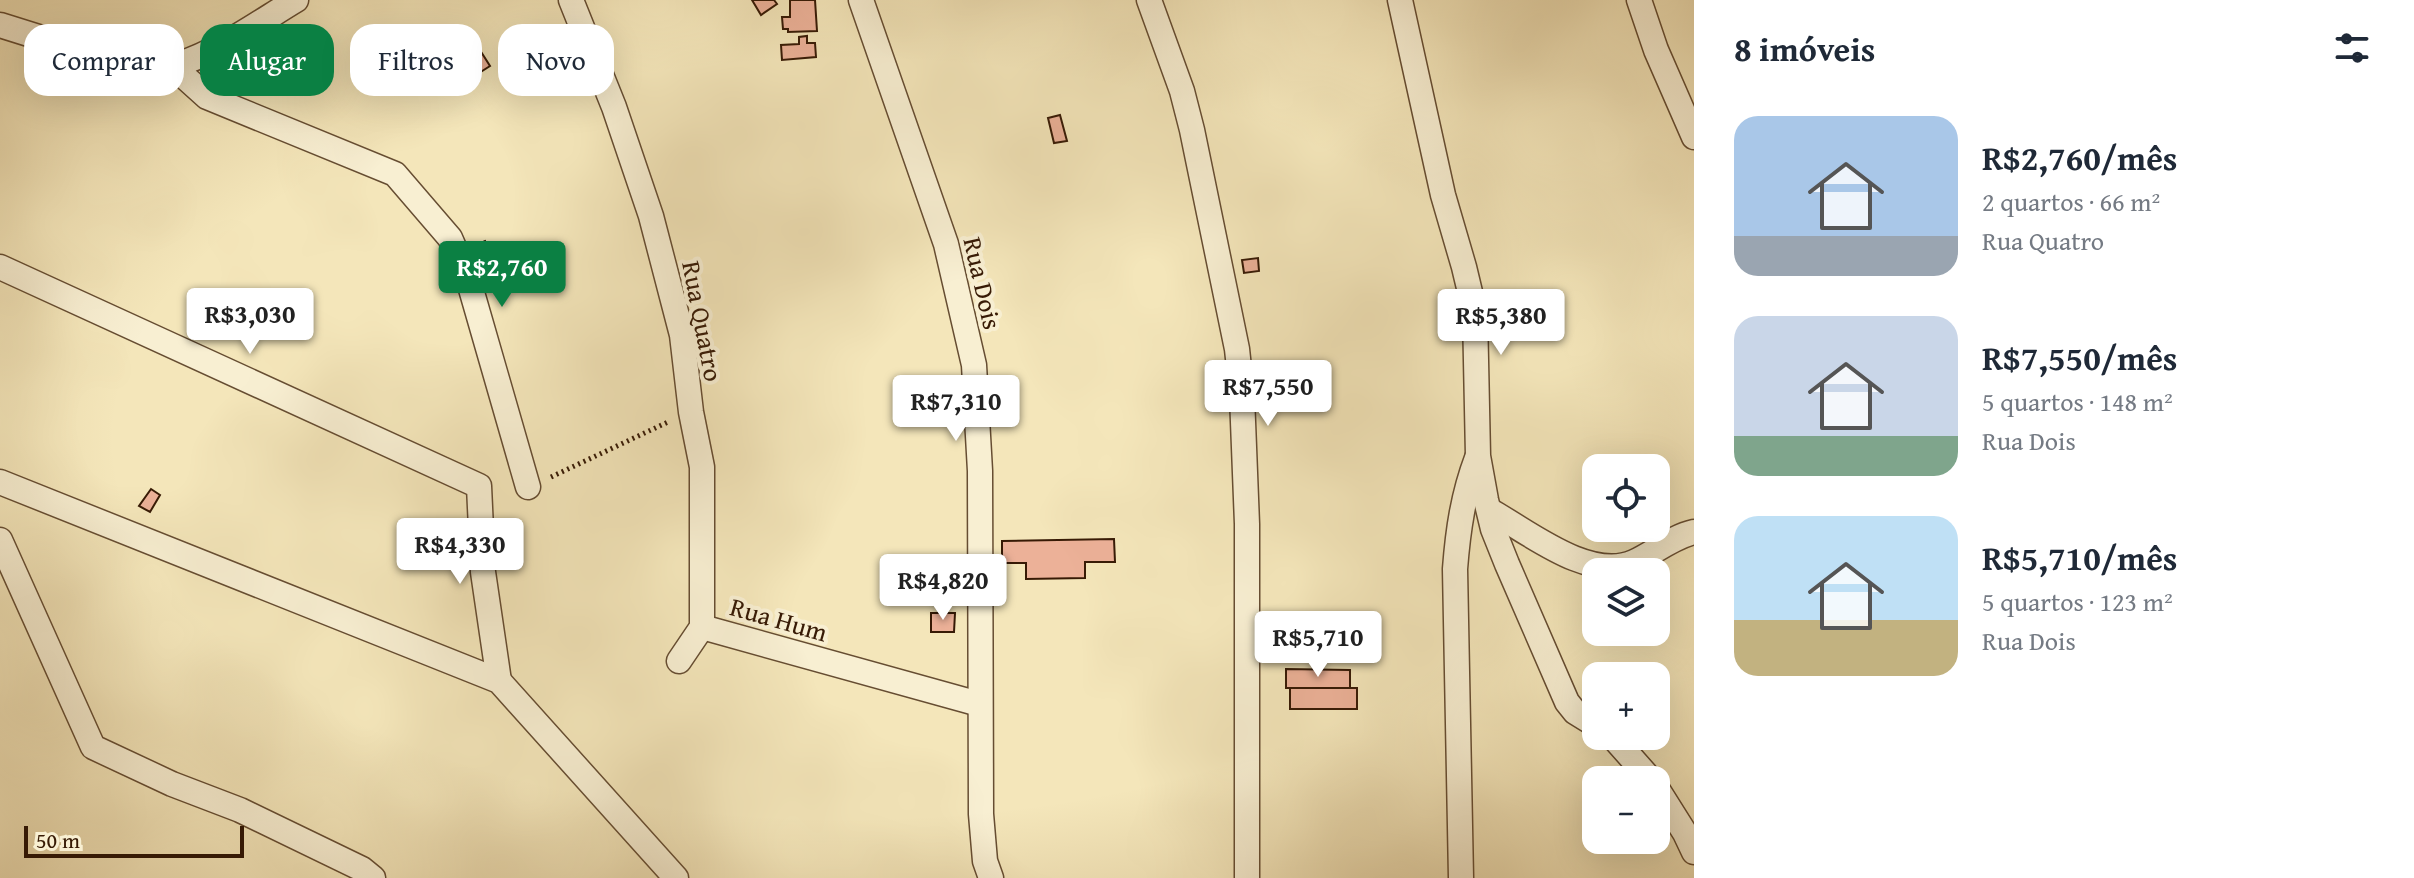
<!DOCTYPE html>
<html lang="pt">
<meta charset="utf-8">
<style>
body{margin:0;font-family:"Gentium Book Plus",serif;background:#f2f2f3;color:#1f2937;height:100vh;display:flex;flex-direction:column;font-size:30px;white-space:nowrap}
*{box-sizing:border-box;margin:0}
p{font-size:26px;color:#747a83}
.icon{flex:none;width:44px;height:44px;fill:none;stroke:currentColor;stroke-width:2;stroke-linecap:round;stroke-linejoin:round}
.map{position:relative;flex:1;overflow:hidden}
.panel{display:flex;flex-direction:column;background:#fff;width:720px}
.panel>*{flex:none}
.top-card{position:absolute;left:24px;top:24px;width:760px;height:72px;display:flex;gap:16px}
.tools{position:absolute;left:1582px;top:454px;display:grid;gap:16px}
.tools a{display:grid;place-items:center;width:88px;height:88px;border-radius:16px;background:#fff;box-shadow:0 8px 32px #0002;font-size:40px}
.scale{position:absolute;left:24px;bottom:20px;width:220px;box-sizing:border-box;padding-left:8px;border:4px solid #371a05;border-top:0;font-size:22px;line-height:28px;white-space:nowrap;color:#371a05;-webkit-text-stroke:6px #f8efd2;paint-order:stroke}
.price{position:absolute;translate:-50% -68px;padding:0 18px;border-radius:8px;background:#fff;color:#222;font-size:26px;line-height:52px;filter:drop-shadow(0 2px 4px #0008)}
.price::after{content:'';position:absolute;left:50%;top:48px;width:24px;height:18px;margin-left:-12px;background:inherit;clip-path:polygon(0 0,100% 0,50% 100%)}
.price.selected{background:#0b8043;color:#fff}
ul{padding:0;list-style:none}
li{display:flex;align-items:center;gap:24px;height:200px;padding:0 40px}
li span{display:grid;place-items:center;flex:none;width:224px;height:160px;border-radius:24px;color:#555}
li>.icon{margin-inline-start:auto}
span .icon{width:96px;height:96px;fill:#fffc;stroke-width:1}
li b{font-size:34px}
h2{display:flex;justify-content:space-between;align-items:center;height:96px;padding:0 40px;font-size:34px}
.chip{padding:0 28px;border-radius:24px;background:#fff;box-shadow:0 8px 32px #0002;font-size:28px;line-height:72px}
.chip.selected{background:#0b8043;color:#fff}
main{display:flex;flex:1;min-height:0}
.map>svg:first-child{display:block}
</style>
<main>
<div class="map">
<svg width="1694" height="878" viewBox="0 0 1694 878">
<rect width="100%" height="100%" fill="#f4e6ba"/>
<filter id="stains"><feTurbulence type="fractalNoise" baseFrequency=".0025" numOctaves="4"/><feColorMatrix values="0 0 0 0 .2 0 0 0 0 .09 0 0 0 0 .02 0 0 0 .5 -.17"/></filter>
<radialGradient id="worn" r=".72"><stop offset=".6" stop-color="#630" stop-opacity="0"/><stop offset="1" stop-color="#630" stop-opacity=".3"/></radialGradient>
<g fill="#ecb198" stroke="#371a05" stroke-width="2">
<polygon points="752,0 774,0 777,4 761,15"/>
<polygon points="790,0 815,0 817,31 788,32 788,29 783,29 782,17 790,17"/>
<polygon points="807,36 807,43 815,43 816,57 782,60 781,45 799,44 799,37"/>
<polygon points="478,47 490,66 457,87 445,68"/>
<polygon points="1060,115 1067,141 1054,143 1048,118"/>
<polygon points="485,241 499,272 486,278 472,247"/>
<polygon points="1258,258 1259,271 1244,273 1242,260"/>
<polygon points="151,489 160,495 150,512 139,506"/>
<polygon points="1114,539 1115,562 1085,562 1085,578 1026,579 1026,563 1002,563 1002,541"/>
<polygon points="931,613 955,613 954,632 931,632"/>
<polygon points="1286,669 1350,670 1350,688 1286,688"/>
<rect x="1290" y="688" width="67" height="21"/>
</g>
<g fill="none" stroke-linecap="round" stroke-linejoin="round">
<defs>
<g id="street">
<polyline points="571,0 614,107 651,216 682,335 691,412 702,467 702,627 679,661"/>
<polyline points="861,0 946,244 974,365 980,471 981,814 985,861 991,878"/>
<polyline points="1149,0 1182,91 1192,130 1237,349 1242,396 1247,524 1247,878"/>
<polyline points="1400,0 1443,195 1464,267 1475,313 1478,456 1486,500 1493,529 1507,564 1567,702 1575,712 1596,725"/>
<polyline points="1639,0 1656,50 1694,137"/>
<path d="M0 25 134 67C149 67 165 68 179 64 218 52 261 21 296 0"/>
<polyline points="177,64 187,79 207,97 395,174 450,238 469,282 528,487"/>
<polyline points="0,267 479,486 483,572 499,681"/>
<polyline points="0,482 499,681 676,878"/>
<path d="M1489 510C1527 531 1589 582 1634 562 1654 553 1672 537 1694 532"/>
<polyline points="0,540 93,747 172,784 240,810 362,869 373,878"/>
<polyline points="702,627 979,704"/>
<polyline points="1612,736 1651,780"/>
<polyline points="1656,787 1685,833 1694,852"/>
<path d="M1461 878 1455 569C1458 530 1463 495 1477 458"/>
</g>
</defs>
<use href="#street" stroke="#664d32" stroke-width="27"/>
<polyline stroke="#371a05" stroke-width="5" stroke-dasharray="2 4" stroke-linecap="butt" points="551,477 668,422"/>
<use href="#street" stroke="#f8efd2" stroke-width="24"/>
</g>
<g text-anchor="middle" dominant-baseline="central" stroke-width="8" stroke-linejoin="round" paint-order="stroke">
<g font-size="26" fill="#371a05" stroke="#f8efd2">
<text transform="translate(983 283) rotate(77)">Rua Dois</text>
<text transform="translate(703 321) rotate(79)">Rua Quatro</text>
<text transform="translate(779 619) rotate(16)">Rua Hum</text>
</g>
</g>
<rect width="100%" height="100%" filter="url(#stains)"/>
<rect width="100%" height="100%" fill="url(#worn)"/>
</svg>
<div class="tools">
<a><svg class="icon" aria-label="locate" viewBox="0 0 24 24"><circle cx="12" cy="12" r="6"/><path d="M12 2v4M12 18v4M2 12h4M18 12h4"/></svg></a>
<a><svg class="icon" aria-label="layers" viewBox="0 0 24 24"><path d="M12 4l9 5-9 5-9-5zM3 14l9 5 9-5"/></svg></a>
<a>+</a>
<a>−</a>
</div>
<div class="scale">50 m</div>
<b class="price selected" style="left:502px;top:309px">R$2,760</b>
<b class="price" style="left:250px;top:356px">R$3,030</b>
<b class="price" style="left:1501px;top:357px">R$5,380</b>
<b class="price" style="left:1268px;top:428px">R$7,550</b>
<b class="price" style="left:956px;top:443px">R$7,310</b>
<b class="price" style="left:460px;top:586px">R$4,330</b>
<b class="price" style="left:943px;top:622px">R$4,820</b>
<b class="price" style="left:1318px;top:679px">R$5,710</b>
<div class="top-card">
<a class="chip">Comprar</a>
<a class="chip selected">Alugar</a>
<a class="chip">Filtros</a>
<a class="chip">Novo</a>
</div>
</div>
<section class="panel">
<h2>8 imóveis<svg class="icon" aria-label="filters" viewBox="0 0 24 24"><path d="M4 7h16M4 17h16"/><circle cx="9" cy="7" r="2"/><circle cx="15" cy="17" r="2"/></svg></h2>
<ul>
<li><span style="background:linear-gradient(#a9c7e8 75%,#9aa5b1 0)"><svg class="icon" aria-label="home" viewBox="0 0 24 24"><path d="M3 11l9-7 9 7M6 9v11h12V9"/></svg></span><div><b>R$2,760/mês</b><p>2 quartos · 66 m²</p><p>Rua Quatro</p></div></li>
<li><span style="background:linear-gradient(#c9d6e8 75%,#7fa58c 0)"><svg class="icon" aria-label="home" viewBox="0 0 24 24"><path d="M3 11l9-7 9 7M6 9v11h12V9"/></svg></span><div><b>R$7,550/mês</b><p>5 quartos · 148 m²</p><p>Rua Dois</p></div></li>
<li><span style="background:linear-gradient(#bfe0f5 65%,#c2b280 0)"><svg class="icon" aria-label="home" viewBox="0 0 24 24"><path d="M3 11l9-7 9 7M6 9v11h12V9"/></svg></span><div><b>R$5,710/mês</b><p>5 quartos · 123 m²</p><p>Rua Dois</p></div></li>
</ul>
</section>
</main>
